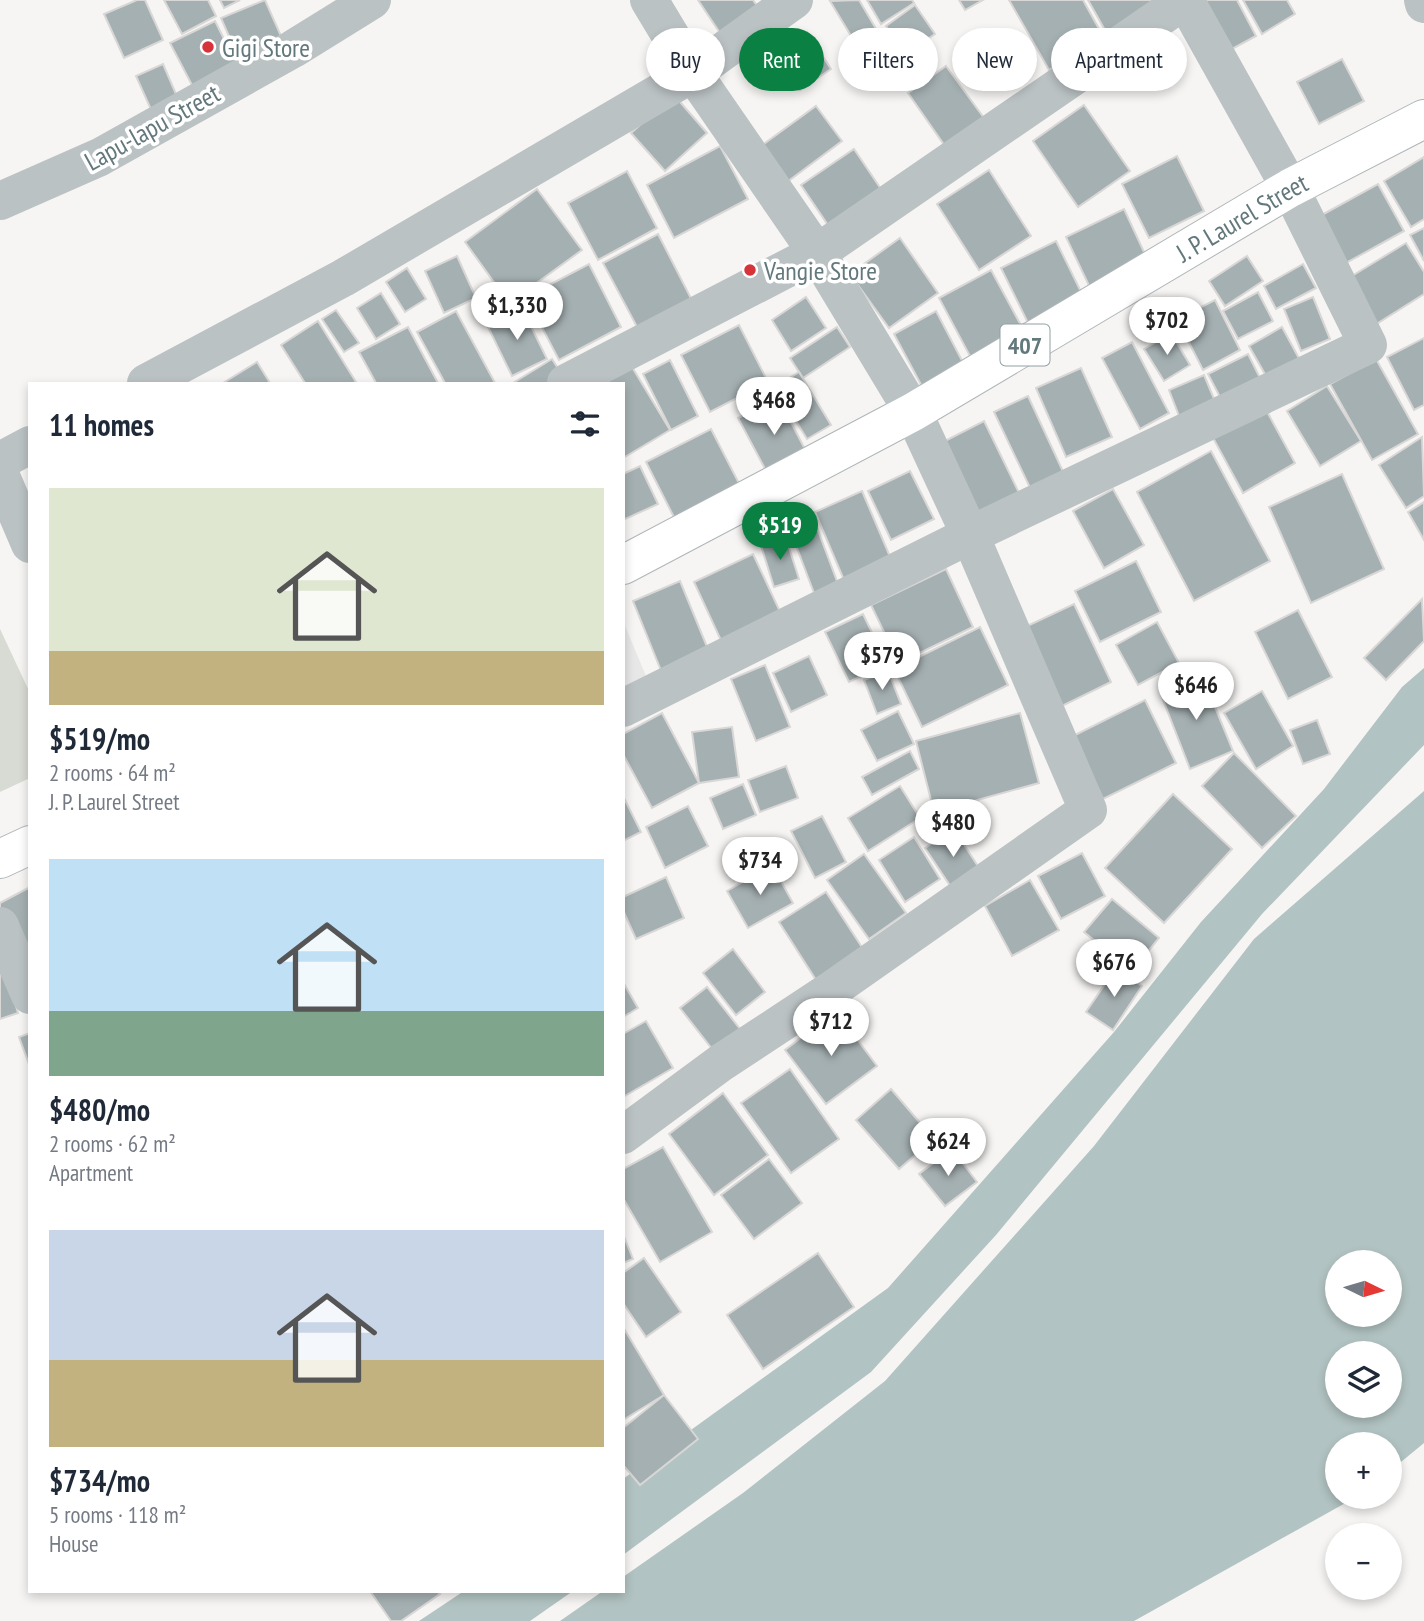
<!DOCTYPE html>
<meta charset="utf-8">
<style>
body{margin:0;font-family:"PT Sans Narrow",sans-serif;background:#f6f6f7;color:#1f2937;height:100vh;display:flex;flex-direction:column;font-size:26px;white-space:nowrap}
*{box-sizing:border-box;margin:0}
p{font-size:23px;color:#747a83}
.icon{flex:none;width:38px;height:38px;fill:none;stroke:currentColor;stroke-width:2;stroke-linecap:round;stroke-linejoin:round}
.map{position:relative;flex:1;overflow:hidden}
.panel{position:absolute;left:28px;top:382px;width:597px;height:1211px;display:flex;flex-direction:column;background:#fff;border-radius:0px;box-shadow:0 4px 10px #0003}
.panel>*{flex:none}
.hud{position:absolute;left:646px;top:28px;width:665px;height:63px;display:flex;gap:14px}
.needle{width:46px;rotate:95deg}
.fabs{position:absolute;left:1325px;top:1250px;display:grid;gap:14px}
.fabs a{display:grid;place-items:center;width:77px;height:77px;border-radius:50%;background:#fff;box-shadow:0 4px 10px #0003;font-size:35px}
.price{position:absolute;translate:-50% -60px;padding:0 16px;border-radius:24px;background:#fff;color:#222;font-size:23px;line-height:46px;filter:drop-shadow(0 2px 4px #0008)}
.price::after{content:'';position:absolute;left:50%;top:42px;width:21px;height:16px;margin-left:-10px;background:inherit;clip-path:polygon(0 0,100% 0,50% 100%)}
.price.active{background:#0b8043;color:#fff}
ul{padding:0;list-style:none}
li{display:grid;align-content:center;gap:14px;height:371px;padding:0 21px}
li span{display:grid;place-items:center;height:217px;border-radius:0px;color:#555}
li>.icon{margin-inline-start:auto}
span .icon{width:126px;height:126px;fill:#fffc;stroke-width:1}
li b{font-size:30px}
h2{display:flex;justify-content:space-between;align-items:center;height:84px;padding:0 21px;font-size:30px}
.chip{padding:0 24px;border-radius:32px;background:#fff;box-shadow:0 4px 10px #0003;font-size:24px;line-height:63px}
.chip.active{background:#0b8043;color:#fff}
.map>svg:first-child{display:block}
</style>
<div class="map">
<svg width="1424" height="1621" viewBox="0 0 1424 1621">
<rect width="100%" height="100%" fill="#f6f5f3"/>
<polygon fill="#e7e7e7" points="623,621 648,681 623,691"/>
<polygon fill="#d8dbd3" points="0,629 30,693 30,778 0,792"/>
<g fill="#b1c3c2" fill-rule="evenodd">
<polygon points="1424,668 1424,745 1262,914 996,1235 871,1372 623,1555 623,1479 888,1288 1114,1032 1201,922 1324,789 1402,687"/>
<path d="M1424 791V1443L1390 1471V1444H1337V1496H1358L1134 1621H560L603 1591H623V1577L743 1493 885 1381 1094 1146 1254 939ZM1337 1262H1390V1314H1337ZM1337 1353H1390V1405H1337Z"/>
<polygon points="464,1591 573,1591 530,1621 419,1621"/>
</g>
<g fill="#a5b0b2" stroke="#d8d7d6" stroke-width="2">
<polygon points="137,0 145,0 163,40 124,58 104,14"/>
<polygon points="164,0 208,0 216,16 182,34"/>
<polygon points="220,0 240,0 224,8"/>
<polygon points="265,0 285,45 241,64 221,18"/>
<polygon points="698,0 753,0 762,13 724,39"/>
<polygon points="859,0 889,51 868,64 830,1"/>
<polygon points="867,0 912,0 914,3 881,24"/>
<polygon points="959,0 983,0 965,10"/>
<polygon points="1009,0 1083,0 1104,38 1049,70"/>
<polygon points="1088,0 1161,0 1110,39"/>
<polygon points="1208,0 1237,0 1256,36 1219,56 1194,8"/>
<polygon points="1243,0 1287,0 1295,14 1262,34"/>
<polygon points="915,5 935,34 905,54 886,26"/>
<polygon points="215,21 237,65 193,87 170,43"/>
<polygon points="807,32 831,69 800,90 775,53"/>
<polygon points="1342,59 1364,101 1319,124 1297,82"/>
<polygon points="163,64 179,101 153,114 136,76"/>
<polygon points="946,66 984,118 945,146 908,93"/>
<polygon points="674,95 707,133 665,171 631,133"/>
<polygon points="1084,105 1130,171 1078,207 1033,141"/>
<polygon points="816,106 842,141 783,185 757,149"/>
<polygon points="720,146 748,199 674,238 647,185"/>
<polygon points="854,149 887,198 834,234 801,185"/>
<polygon points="1177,156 1204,211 1149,238 1122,184"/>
<polygon points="1424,157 1424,219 1411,227 1384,181"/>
<polygon points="989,170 1031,236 979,270 937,204"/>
<polygon points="627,171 657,228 598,260 568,203"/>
<polygon points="1378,184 1404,231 1346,263 1320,216"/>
<polygon points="537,189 582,250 509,303 465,242"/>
<polygon points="1124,209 1150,265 1092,292 1066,237"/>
<polygon points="1424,228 1424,261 1410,235"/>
<polygon points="658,234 698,312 644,340 603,263"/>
<polygon points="900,238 938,293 889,328 850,274"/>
<polygon points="1056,241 1086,302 1031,329 1001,268"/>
<polygon points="1406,243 1424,272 1424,294 1370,328 1342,282"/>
<polygon points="457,256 476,298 444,313 425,271"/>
<polygon points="1247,256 1263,281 1225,306 1209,281"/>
<polygon points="589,264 621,327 559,360 526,297"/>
<polygon points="1303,264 1316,288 1276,309 1264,286"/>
<polygon points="407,268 426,299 405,312 386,282"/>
<polygon points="991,270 1023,329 971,358 939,298"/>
<polygon points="1258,292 1273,321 1238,339 1223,311"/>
<polygon points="381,293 400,324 376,339 357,308"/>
<polygon points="806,297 826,328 791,351 772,320"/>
<polygon points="1313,297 1330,339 1301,351 1284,309"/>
<polygon points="1215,300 1240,350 1203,370 1177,319"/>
<polygon points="522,308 547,359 512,376 487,325"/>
<polygon points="336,310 359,343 344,352 322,319"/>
<polygon points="456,311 495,383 445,383 417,332"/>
<polygon points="936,311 968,372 926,394 894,334"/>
<polygon points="318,321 356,382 354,383 305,383 281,345"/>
<polygon points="739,325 768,382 710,412 681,355"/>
<polygon points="408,327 438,383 376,383 359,352"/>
<polygon points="837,327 850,347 803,378 790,358"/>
<polygon points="1282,327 1302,364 1270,383 1249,346"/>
<polygon points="1171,333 1190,365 1164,381 1144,349"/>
<polygon points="1424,338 1424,405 1414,410 1387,357"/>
<polygon points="1132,342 1169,413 1140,429 1102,358"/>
<polygon points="1248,354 1260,378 1220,397 1208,374"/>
<polygon points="552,359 564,378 556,383 513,383"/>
<polygon points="1376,359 1418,434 1372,460 1330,384"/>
<polygon points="670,360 698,416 671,430 643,374"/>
<polygon points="257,362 270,383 223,383"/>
<polygon points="632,367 670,430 623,458 623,383 605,383"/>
<polygon points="1081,368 1112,437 1066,457 1036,388"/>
<polygon points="799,372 831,425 807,439 775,387"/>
<polygon points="1204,375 1217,406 1181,421 1169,390"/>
<polygon points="1327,386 1361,441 1320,466 1287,411"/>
<polygon points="1028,396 1066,478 1033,494 994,412"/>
<polygon points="778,397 809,457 770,478 738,418"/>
<polygon points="1264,406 1295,463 1243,493 1212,436"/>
<polygon points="984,421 1022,499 978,521 939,444"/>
<polygon points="711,429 745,495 680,529 646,462"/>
<polygon points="1422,437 1424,496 1406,508 1379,465"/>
<polygon points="1211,451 1270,561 1194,601 1137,492"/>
<polygon points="640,466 658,504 623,520 623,474"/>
<polygon points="910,471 934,519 891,540 868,491"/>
<polygon points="1342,474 1384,569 1311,603 1269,507"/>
<polygon points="1113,489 1144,545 1104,568 1073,511"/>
<polygon points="862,491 891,559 844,580 815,512"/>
<polygon points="1424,502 1424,540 1408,512"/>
<polygon points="813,517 838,584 814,593 789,527"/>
<polygon points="786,538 799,579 774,587 761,546"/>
<polygon points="753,554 783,618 724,647 694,582"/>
<polygon points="1136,561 1161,612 1100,642 1075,591"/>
<polygon points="946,569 973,627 899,663 871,605"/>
<polygon points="680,581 710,654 662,673 633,601"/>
<polygon points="1422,599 1424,641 1386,680 1364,658"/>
<polygon points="1074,604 1111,682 1062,706 1025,627"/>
<polygon points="1298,610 1332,677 1288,699 1255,632"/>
<polygon points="863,614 887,664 849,682 825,632"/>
<polygon points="1157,622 1179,663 1138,685 1116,645"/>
<polygon points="980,627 1008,685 922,727 894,669"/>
<polygon points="809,656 827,695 791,712 773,673"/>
<polygon points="765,665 790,727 756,741 731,679"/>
<polygon points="888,671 901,704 877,714 864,680"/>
<polygon points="1202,675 1233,751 1190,769 1160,692"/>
<polygon points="1262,691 1293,746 1256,769 1224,713"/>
<polygon points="1145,700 1176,763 1103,799 1073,736"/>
<polygon points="898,711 914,744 877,761 861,730"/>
<polygon points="662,713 699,783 652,808 623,754 623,734"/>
<polygon points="1020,713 1039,783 934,812 916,741"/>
<polygon points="1317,720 1330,754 1303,764 1290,730"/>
<polygon points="732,727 739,777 699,783 692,732"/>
<polygon points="910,751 919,769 872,795 862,777"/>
<polygon points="1234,753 1296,816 1262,848 1202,786"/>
<polygon points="786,766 798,798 760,812 748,780"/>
<polygon points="743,784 756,815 723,829 710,798"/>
<polygon points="900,786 920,818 868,851 848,818"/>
<polygon points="1173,794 1232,849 1164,923 1105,868"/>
<polygon points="623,796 641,832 623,841"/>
<polygon points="688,806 708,846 665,868 646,827"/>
<polygon points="822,816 846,862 815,878 791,831"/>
<polygon points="954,829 981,871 953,890 925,848"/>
<polygon points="914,837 940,879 905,902 879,860"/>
<polygon points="1082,853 1105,896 1061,919 1038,876"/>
<polygon points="864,854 906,913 869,939 827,880"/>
<polygon points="772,865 793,903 748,928 727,891"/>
<polygon points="666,877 684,918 636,939 623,910 623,897"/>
<polygon points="1030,880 1059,930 1012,956 985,906"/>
<polygon points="30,887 30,966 0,910 0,903"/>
<polygon points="826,892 865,952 818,983 779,922"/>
<polygon points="1112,899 1159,938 1132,971 1084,932"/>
<polygon points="733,949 765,992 736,1015 703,973"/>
<polygon points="5,968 18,1013 0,1019 0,969"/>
<polygon points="1116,968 1142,986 1113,1030 1086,1012"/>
<polygon points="623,982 638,1008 623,1017"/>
<polygon points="707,987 740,1029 713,1050 680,1008"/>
<polygon points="836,1011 877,1066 826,1104 785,1050"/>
<polygon points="646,1021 673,1068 623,1097 623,1034"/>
<polygon points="30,1033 30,1067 19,1037"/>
<polygon points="790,1069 839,1139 791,1173 741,1103"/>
<polygon points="891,1089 934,1139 899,1169 856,1120"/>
<polygon points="723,1093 768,1155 714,1195 669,1134"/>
<polygon points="663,1147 712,1232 660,1262 623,1198 623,1169"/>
<polygon points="952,1149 977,1182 945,1206 919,1174"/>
<polygon points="769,1159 802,1203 754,1239 721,1195"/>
<polygon points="623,1234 633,1259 623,1263"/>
<polygon points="818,1253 854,1307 763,1369 727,1315"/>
<polygon points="644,1258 681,1312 646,1337 623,1303 623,1273"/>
<polygon points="623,1327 664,1395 623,1420"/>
<polygon points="664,1395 698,1439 640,1485 623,1465 623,1428"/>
<polygon points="370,1591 437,1591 440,1594 401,1621 391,1621"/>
</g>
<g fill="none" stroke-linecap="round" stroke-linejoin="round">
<defs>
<g id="major">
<path id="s1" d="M623 565 913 412 1290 188 1424 119"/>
<polyline points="0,859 30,845"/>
</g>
</defs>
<use href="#major" stroke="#afb6b8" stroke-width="40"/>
<g stroke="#bbc2c3" stroke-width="38">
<polyline points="1423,0 1424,4"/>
<polyline points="0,201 100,157 293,49 372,0"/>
<polyline points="146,383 343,278 693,73 794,0"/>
<polyline points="566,383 817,253 1185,0"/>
<polyline points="0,461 30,445"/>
<polyline points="0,474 30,544"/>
<polyline points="623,708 970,535 1368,345 1290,188 1185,0"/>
<polyline points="0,926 30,995"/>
<polyline points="623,1135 722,1062 830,991 1088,810 970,535 913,412 817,253 693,73 649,0"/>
</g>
<use href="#major" stroke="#fff" stroke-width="38"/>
</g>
<g fill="#d6343a" stroke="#fff" stroke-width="2.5">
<circle cx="208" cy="47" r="7"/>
<circle cx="750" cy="270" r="7"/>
</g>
<g text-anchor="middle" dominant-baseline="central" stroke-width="7" stroke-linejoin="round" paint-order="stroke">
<rect fill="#fff" stroke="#92a0a3" stroke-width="2" x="1000.5" y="324.5" width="49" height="41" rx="5"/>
<g font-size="24" font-weight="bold" fill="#63787c">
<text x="1025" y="345">407</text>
</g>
<g font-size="26" fill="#63787c" stroke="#fff" text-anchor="start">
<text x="222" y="47">Gigi Store</text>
<text x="764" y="270">Vangie Store</text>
</g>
<g font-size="26" fill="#63787c" stroke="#fff">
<text transform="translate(152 127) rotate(-29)">Lapu-lapu Street</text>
<text stroke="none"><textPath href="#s1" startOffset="710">J. P. Laurel Street</textPath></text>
</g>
</g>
</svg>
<div class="fabs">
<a><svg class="needle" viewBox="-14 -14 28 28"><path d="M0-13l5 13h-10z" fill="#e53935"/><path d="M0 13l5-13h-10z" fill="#747a83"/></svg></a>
<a><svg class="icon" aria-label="layers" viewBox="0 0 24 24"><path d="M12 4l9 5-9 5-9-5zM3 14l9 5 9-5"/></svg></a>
<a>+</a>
<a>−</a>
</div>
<b class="price" style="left:517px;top:342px">$1,330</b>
<b class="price" style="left:1167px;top:357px">$702</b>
<b class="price" style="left:774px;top:437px">$468</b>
<b class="price active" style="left:780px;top:562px">$519</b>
<b class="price" style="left:882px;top:692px">$579</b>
<b class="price" style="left:1196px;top:722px">$646</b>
<b class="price" style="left:953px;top:859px">$480</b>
<b class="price" style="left:760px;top:897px">$734</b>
<b class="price" style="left:1114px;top:999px">$676</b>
<b class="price" style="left:831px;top:1058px">$712</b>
<b class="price" style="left:948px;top:1178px">$624</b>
<div class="hud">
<a class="chip">Buy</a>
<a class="chip active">Rent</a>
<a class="chip">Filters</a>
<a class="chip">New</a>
<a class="chip">Apartment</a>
</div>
<section class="panel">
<h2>11 homes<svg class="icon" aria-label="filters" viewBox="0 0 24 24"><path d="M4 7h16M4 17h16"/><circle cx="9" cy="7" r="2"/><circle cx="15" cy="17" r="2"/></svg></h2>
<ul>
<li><span style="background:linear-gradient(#dfe7d0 75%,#c2b280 0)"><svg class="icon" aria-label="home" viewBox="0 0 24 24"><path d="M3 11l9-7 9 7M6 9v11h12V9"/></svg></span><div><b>$519/mo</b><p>2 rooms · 64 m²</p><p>J. P. Laurel Street</p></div></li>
<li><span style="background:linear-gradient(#bfe0f5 70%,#7fa58c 0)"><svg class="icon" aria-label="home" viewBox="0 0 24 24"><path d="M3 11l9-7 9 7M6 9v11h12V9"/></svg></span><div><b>$480/mo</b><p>2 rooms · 62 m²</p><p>Apartment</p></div></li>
<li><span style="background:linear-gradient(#c9d6e8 60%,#c2b280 0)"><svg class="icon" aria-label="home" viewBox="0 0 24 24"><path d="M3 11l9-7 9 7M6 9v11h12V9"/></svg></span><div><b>$734/mo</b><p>5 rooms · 118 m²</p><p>House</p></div></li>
</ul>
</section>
</div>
